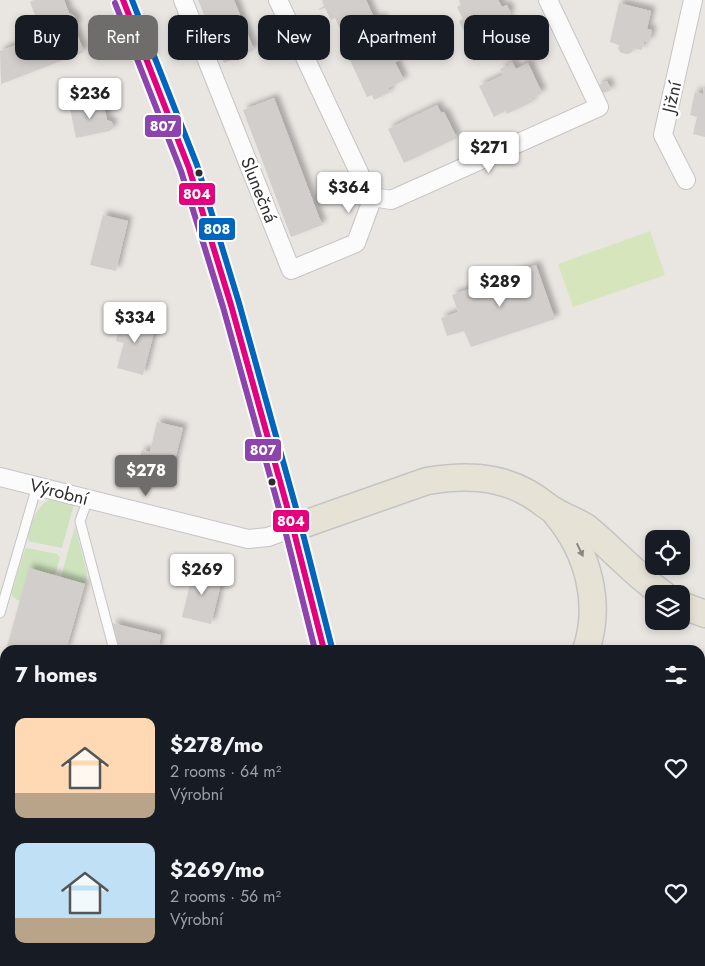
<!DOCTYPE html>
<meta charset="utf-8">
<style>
body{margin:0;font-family:Jost,sans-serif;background:#242831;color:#f1f3f6;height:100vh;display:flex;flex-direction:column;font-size:19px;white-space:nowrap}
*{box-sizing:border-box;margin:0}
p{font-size:16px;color:#9ea1a6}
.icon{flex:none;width:28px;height:28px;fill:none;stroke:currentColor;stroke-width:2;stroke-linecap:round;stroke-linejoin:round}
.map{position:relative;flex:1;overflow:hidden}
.panel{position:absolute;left:0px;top:645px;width:705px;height:321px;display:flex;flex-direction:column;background:#171b24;border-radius:15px 15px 0 0;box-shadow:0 2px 8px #0003}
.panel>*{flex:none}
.hud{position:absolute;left:15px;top:15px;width:675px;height:45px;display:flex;gap:10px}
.buttons{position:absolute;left:645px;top:530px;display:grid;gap:10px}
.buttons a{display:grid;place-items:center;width:45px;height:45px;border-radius:10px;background:#171b24;box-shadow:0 2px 8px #0003;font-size:25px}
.price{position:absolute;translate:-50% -42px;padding:0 11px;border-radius:5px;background:#fff;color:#222;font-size:16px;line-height:32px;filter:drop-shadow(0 1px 2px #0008)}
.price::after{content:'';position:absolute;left:50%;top:30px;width:15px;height:11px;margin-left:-8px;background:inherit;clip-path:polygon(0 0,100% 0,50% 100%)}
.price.active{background:#6e6d6c;color:#fff}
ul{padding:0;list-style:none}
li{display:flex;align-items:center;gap:15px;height:125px;padding:0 15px}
li span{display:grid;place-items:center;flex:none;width:140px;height:100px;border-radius:10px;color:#555}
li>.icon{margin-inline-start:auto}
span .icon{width:60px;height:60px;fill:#fffc;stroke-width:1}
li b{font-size:21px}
h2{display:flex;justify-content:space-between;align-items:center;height:60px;padding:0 15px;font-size:21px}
.pill{padding:0 18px;border-radius:10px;background:#171b24;box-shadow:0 2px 8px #0003;font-size:18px;line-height:45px}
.pill.active{background:#6e6d6c;color:#fff}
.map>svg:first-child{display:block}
</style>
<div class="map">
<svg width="705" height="966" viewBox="0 0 705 966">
<defs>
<filter id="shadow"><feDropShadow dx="4.5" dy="-4.5" stdDeviation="2.5" flood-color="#0004"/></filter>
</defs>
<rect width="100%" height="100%" fill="#e9e6e2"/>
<g fill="#cee2be">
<path d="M51 498 74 504 62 548 32 542 29 541 28 538C30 523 37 506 51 498Z"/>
<polygon points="75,526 87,573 85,584 61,577"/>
<path d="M27 548 57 554 60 558 55 575 29 568 20 601C15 599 12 598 12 592L25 549Z"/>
<polygon points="705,816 705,966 605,966 604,961 700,961 700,818"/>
</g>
<polygon fill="#d7e5bc" points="650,231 665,275 573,307 558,264"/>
<g fill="#d1cecb" filter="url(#shadow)">
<polygon points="34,0 64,0 69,13 74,16 78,24 75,27 75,29 84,52 1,84 0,51 33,39 34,43 44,39 42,34 37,36 33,24 38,23 30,2"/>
<polygon points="198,0 234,0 254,50 224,63"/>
<polygon points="322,0 366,0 375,20 381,17 385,26 380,29 391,53 397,51 401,60 395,62 404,80 388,88 390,92 374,100 372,95 367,97 349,58 353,56 335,18 331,20 325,8 319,10 319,9 324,6"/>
<polygon points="459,0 498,0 502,7 507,5 511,14 506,16 512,29 497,36 499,41 483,49 481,44 476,46 470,34 466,36 459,21 463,19 457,7 461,5"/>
<polygon points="619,3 651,11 647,29 652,30 649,42 644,41 642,50 633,48 632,52 628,54 621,53 618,49 619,45 610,42"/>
<polygon points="512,62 516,69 528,63 542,93 531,99 532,102 507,114 505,111 494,117 479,86 503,75 500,69 508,66 508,64"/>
<polygon points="607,81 611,90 601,94 597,86"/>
<polygon points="704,88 705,88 705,137 693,134 697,117 690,115 695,92 703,94"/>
<polygon points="274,98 322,225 291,237 243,110"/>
<polygon points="103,102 107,120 112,122 113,128 109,131 76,138 70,108"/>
<polygon points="437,105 441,113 444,112 457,138 404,163 388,129"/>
<polygon points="103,215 128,221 116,271 90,265"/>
<polygon points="536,265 555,319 471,347 464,331 447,336 441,318 458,312 452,295"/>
<polygon points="122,316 156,325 143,375 117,368 124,343 116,341"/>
<polygon points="157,422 183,428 170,479 145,472 146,467 141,466 139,462 142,450 150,452"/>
<polygon points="29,568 85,584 66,650 6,650"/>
<polygon points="194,569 223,576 211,624 182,617"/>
<polygon points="112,623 161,635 158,650 141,650 118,645"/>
<polygon points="4,657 5,657 5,697 0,696 0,673"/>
</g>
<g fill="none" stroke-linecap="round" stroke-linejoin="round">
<defs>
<g id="service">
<polyline points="88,499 80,521 114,650"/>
<polyline points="0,613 37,486"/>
</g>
<g id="minor">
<polyline points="183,0 291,270 356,243 373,197"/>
<polyline points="278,0 363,181 373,197"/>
<polyline points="686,180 663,135 693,0"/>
<polyline points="373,197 391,200 599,107 548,0"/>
<polyline points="0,477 248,539 268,537 293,528"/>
</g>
<g id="secondary">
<polyline points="123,0 189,168 231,305 293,528 324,650"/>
<polyline points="700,802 705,801"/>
<polyline points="466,966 470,961"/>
</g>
<g id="primary">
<path d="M556 514C588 552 602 603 586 650"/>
<path d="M293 528 427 481C462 475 496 475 528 493 537 498 545 505 553 510 564 517 577 521 587 528 613 549 635 575 663 594"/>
<polyline points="681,605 705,614"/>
<polyline points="700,674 705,672"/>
<polyline points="0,933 5,932"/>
<polyline points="59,966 63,961"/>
<polyline points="388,966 398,964"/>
</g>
</defs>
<use href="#service" stroke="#c6c4c4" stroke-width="11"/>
<use href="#minor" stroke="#c6c4c4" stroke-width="20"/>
<use href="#secondary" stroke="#c6c4c4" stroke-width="26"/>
<use href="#primary" stroke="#c5c4c2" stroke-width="29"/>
<use href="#service" stroke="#fcfbfb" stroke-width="9"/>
<use href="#minor" stroke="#fcfbfb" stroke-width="18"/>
<use href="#secondary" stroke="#fcfbfb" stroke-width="24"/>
<use href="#primary" stroke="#e6e2d6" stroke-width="26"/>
<defs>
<polyline id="bus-1" points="123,0 189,168 231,305 293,528 324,650"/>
<polyline id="bus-2" points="115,3 181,171 223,307 285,530 315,650"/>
<polyline id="bus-3" points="132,0 197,165 239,303 301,526 332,648"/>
</defs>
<use href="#bus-1" stroke="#fff" stroke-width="10"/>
<use href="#bus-2" stroke="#fff" stroke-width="10"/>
<use href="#bus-3" stroke="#fff" stroke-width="10"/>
<use href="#bus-1" stroke="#e5007d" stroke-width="6"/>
<use href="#bus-2" stroke="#8e44ad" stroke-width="6"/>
<use href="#bus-3" stroke="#0065bd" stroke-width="6"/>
</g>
<defs><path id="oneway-solid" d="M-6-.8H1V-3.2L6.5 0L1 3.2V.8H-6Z" transform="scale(1.25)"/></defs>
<use fill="#898781" href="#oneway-solid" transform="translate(580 550) rotate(65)"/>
<g fill="#2c2c2c" stroke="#fff" stroke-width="2">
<circle cx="199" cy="173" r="4.5"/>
<circle cx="272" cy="482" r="4.5"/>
</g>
<g text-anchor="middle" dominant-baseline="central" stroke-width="5" stroke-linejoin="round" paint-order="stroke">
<g font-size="18" fill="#2c2c2c" stroke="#fff">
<text transform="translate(672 97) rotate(-77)">Jižní</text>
<text transform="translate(259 190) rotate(68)">Slunečná</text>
<text transform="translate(59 492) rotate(14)">Výrobní</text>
</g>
</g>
<g stroke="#fff" stroke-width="2">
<rect x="144" y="114" width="38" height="24" rx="5" fill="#8e44ad"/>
<rect x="178" y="182" width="38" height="24" rx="5" fill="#e5007d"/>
<rect x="198" y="217" width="38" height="24" rx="5" fill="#0065bd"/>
<rect x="244" y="438" width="38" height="24" rx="5" fill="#8e44ad"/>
<rect x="272" y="509" width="38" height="24" rx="5" fill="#e5007d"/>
</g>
<g font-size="14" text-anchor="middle" font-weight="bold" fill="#fff">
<text x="163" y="131">807</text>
<text x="197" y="199">804</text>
<text x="217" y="234">808</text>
<text x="263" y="455">807</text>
<text x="291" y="526">804</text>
</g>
</svg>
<div class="buttons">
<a><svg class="icon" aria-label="locate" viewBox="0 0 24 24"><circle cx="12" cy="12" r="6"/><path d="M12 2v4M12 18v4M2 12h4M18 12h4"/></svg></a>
<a><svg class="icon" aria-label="layers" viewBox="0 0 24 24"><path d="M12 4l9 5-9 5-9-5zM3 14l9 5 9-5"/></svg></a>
</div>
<b class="price" style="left:90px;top:120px">$236</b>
<b class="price" style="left:489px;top:174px">$271</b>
<b class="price" style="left:349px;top:214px">$364</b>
<b class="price" style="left:500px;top:308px">$289</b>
<b class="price" style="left:135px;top:344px">$334</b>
<b class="price active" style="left:146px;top:497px">$278</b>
<b class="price" style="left:202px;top:596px">$269</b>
<div class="hud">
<a class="pill">Buy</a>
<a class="pill active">Rent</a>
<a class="pill">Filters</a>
<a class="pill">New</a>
<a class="pill">Apartment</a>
<a class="pill">House</a>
</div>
<section class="panel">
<h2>7 homes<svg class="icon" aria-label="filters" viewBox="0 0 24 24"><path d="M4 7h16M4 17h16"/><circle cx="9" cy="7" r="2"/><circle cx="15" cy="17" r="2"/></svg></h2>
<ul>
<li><span style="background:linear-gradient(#ffd9b3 75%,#b9a48a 0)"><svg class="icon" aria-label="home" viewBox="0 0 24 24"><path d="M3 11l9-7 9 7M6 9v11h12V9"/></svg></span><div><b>$278/mo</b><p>2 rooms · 64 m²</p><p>Výrobní</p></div><svg class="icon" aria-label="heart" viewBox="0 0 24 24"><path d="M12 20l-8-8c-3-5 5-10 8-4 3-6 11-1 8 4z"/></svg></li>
<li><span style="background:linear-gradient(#bfe0f5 75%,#b9a48a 0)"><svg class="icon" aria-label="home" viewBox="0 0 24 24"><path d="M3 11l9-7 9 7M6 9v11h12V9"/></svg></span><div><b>$269/mo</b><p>2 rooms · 56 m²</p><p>Výrobní</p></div><svg class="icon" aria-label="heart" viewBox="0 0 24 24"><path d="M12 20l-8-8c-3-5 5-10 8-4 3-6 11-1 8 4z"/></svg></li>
</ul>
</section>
</div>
